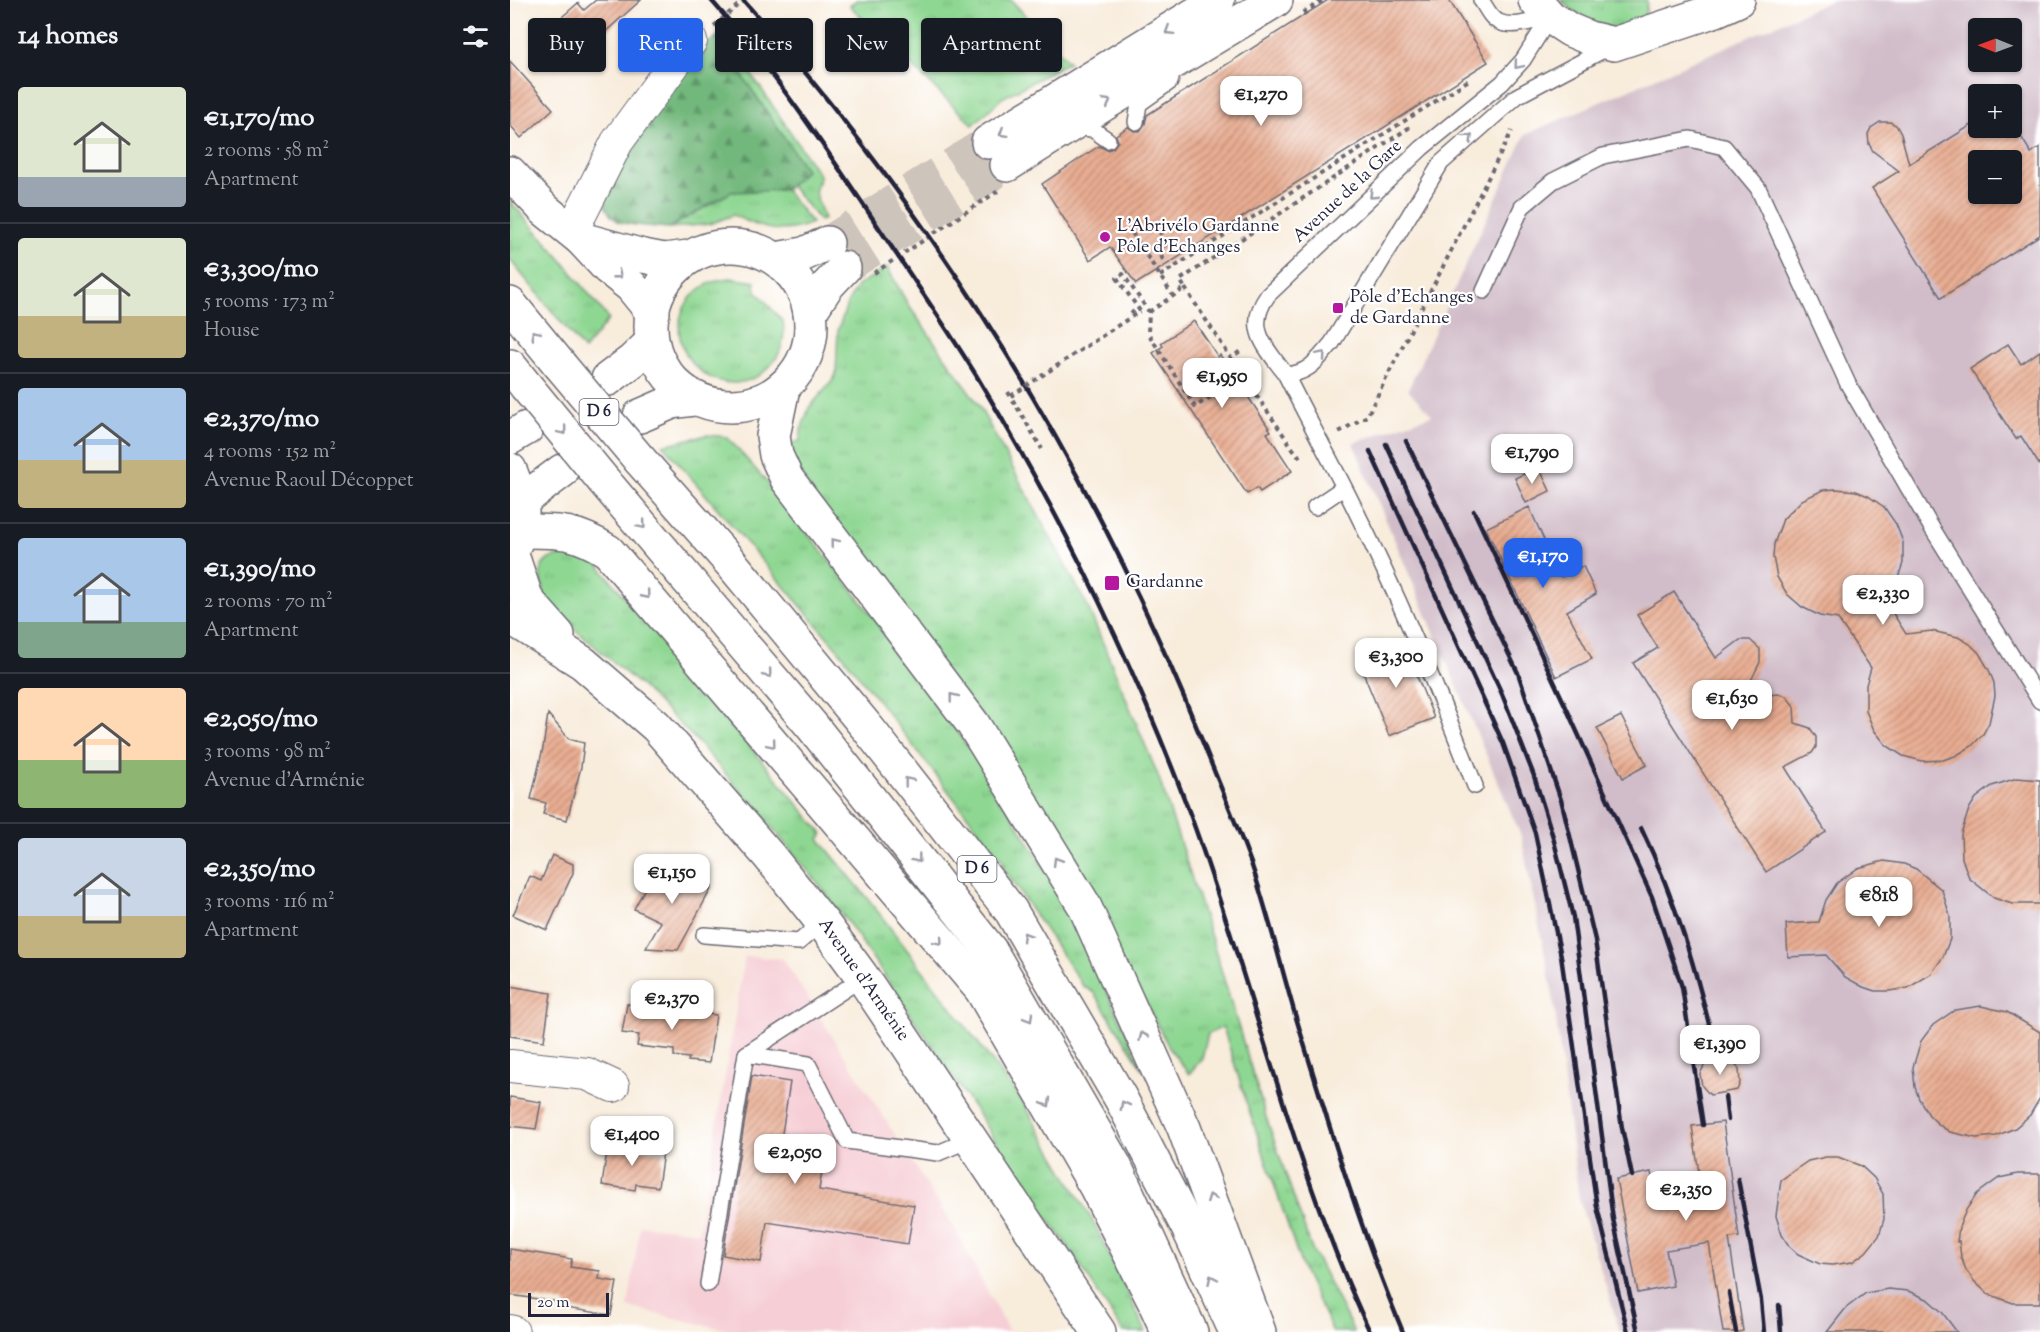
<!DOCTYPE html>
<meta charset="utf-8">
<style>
body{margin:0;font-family:"Sorts Mill Goudy",serif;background:#20242c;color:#f1f3f6;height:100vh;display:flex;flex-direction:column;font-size:22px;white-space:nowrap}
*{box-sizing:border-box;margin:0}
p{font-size:20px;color:#9ea1a6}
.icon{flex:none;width:33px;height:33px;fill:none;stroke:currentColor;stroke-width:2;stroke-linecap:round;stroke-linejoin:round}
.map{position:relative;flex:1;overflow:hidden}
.panel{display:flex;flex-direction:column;background:#171b24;width:510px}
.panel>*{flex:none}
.hud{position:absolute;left:18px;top:18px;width:570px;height:54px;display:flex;gap:12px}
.needle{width:39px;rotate:271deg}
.fabs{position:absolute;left:1458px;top:18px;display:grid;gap:12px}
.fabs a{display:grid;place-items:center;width:54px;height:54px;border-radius:6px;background:#171b24;box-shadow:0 2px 4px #0004;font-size:30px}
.scale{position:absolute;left:18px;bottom:15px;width:81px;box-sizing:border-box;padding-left:6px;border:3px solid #22223b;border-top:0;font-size:16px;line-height:21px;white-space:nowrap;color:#22223b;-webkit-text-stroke:4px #fff;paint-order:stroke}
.price{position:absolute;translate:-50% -51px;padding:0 14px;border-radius:12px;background:#fff;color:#222;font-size:20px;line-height:39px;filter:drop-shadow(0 2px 3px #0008)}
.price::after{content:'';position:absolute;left:50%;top:36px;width:18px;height:14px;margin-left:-9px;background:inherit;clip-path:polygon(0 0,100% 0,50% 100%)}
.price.current{background:#2563eb;color:#fff}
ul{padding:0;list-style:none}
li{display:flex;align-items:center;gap:18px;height:150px;padding:0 18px}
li+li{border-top:2px solid #363941}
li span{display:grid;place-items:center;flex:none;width:168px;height:120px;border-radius:6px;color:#555}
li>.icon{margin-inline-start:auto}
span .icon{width:72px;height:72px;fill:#fffc;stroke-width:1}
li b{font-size:26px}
h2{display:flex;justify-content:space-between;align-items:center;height:72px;padding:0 18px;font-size:26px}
.tag{padding:0 21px;border-radius:6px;background:#171b24;box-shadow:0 2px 4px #0004;font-size:21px;line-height:54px}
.tag.current{background:#2563eb;color:#fff}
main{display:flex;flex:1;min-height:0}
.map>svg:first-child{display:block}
</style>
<main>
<section class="panel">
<h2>14 homes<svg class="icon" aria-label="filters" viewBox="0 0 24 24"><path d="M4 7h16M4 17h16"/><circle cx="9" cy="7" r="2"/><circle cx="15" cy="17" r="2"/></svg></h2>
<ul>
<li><span style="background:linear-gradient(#dfe7d0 75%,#9aa5b1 0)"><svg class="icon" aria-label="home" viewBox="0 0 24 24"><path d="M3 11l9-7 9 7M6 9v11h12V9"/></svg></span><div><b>€1,170/mo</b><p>2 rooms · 58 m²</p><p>Apartment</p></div></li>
<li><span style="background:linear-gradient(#dfe7d0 65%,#c2b280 0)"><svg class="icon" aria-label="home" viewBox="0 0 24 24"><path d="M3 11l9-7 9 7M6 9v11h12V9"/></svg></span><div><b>€3,300/mo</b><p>5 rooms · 173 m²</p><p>House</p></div></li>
<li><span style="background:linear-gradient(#a9c7e8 60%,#c2b280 0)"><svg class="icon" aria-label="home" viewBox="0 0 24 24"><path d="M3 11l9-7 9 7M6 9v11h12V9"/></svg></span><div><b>€2,370/mo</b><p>4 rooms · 152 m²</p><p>Avenue Raoul Décoppet</p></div></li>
<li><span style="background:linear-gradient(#a9c7e8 70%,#7fa58c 0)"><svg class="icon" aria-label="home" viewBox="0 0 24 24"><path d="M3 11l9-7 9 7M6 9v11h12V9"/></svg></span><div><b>€1,390/mo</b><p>2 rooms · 70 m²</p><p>Apartment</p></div></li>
<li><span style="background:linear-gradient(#ffd9b3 60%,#8fb573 0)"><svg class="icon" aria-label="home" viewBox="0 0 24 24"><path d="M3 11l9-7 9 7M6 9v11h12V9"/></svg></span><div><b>€2,050/mo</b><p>3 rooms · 98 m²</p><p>Avenue d'Arménie</p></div></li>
<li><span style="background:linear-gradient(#c9d6e8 65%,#c2b280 0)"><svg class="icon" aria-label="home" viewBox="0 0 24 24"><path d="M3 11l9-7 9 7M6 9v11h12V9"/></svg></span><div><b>€2,350/mo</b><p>3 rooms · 116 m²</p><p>Apartment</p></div></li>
</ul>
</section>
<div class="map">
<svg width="1530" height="1332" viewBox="0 0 1530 1332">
<defs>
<pattern id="grass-tufts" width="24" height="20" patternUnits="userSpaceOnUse" patternTransform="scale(1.5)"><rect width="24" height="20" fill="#8ed792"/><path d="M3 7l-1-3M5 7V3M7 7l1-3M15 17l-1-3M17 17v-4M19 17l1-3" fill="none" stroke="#7ab87f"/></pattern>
<pattern id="forest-firs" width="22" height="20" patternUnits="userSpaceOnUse" patternTransform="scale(1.5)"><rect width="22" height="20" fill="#72b87c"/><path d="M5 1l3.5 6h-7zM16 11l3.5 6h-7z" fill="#5d9567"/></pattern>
<pattern id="building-hatch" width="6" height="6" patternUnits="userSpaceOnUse" patternTransform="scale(1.5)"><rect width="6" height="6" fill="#e9ad92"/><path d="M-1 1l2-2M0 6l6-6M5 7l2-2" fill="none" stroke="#bc8c78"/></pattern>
</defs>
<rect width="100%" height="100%" fill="#fff"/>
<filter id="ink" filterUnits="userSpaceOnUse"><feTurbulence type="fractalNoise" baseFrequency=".0167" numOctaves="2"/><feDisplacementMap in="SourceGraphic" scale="12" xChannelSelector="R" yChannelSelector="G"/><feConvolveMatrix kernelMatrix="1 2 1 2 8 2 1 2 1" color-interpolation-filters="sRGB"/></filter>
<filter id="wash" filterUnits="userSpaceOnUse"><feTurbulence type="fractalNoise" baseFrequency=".008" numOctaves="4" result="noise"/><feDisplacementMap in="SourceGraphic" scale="24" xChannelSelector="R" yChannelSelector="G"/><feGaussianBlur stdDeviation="1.35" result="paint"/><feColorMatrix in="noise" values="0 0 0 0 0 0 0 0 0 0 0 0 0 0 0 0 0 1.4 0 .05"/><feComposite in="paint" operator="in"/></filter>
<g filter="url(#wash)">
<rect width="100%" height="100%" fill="#f8ecdb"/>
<polygon fill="#f6cfd6" points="235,956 273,959 442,1224 499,1332 225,1332 118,1307 130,1225 189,1232"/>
<path fill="#d1bdc9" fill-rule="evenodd" d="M1323 0H1530V1332H1110L1069 1199 1043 995 1011 836 843 443 922 415 898 390 1015 135ZM1468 28H1502V62H1468ZM1468 94H1502V128H1468ZM1468 160H1502V194H1468Z"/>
<g fill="url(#grass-tufts)" stroke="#587c66" stroke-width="1.5">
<polygon points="346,0 501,0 559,62 492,98 463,125 340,6"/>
<path d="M1050 0H1137L1136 13C1132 17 1127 23 1122 25 1097 37 1068 15 1050 0Z"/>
<polygon points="213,32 310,176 305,192 314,219 310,221 280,185 296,170 206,37"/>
<path d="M252 189 275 190 302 223C270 236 253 229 223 215L200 224 159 228 221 192Z"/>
<polygon points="0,201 51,259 99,319 74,350 0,260"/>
<polygon points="377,267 399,306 468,404 578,607 649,778 702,940 756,1117 801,1247 844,1332 823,1332 793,1270 737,1104 713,1027 698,1034 692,1058 679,1074 660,1049 635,1002 302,493 274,445 290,441 291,430 299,408 323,380 326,374 328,330 338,302 347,286"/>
<path d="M220 278 245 282 246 292C257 300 262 312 273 321 276 341 270 358 255 371 247 378 236 382 226 383 175 384 148 320 190 289 199 282 209 280 220 278Z"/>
<polygon points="197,435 217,437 263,489 372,628 475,770 554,901 634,1071 584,993 573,986 492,866 495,864 331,653 153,445"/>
<path d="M56 544 84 558 93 571 313 834 309 839 359 900 511 1099 584 1223 636 1332H613L554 1240 516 1191 472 1120 343 929 307 882 250 813 183 737 132 687 26 596 34 589C25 569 33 557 54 555Z"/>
</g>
<polygon fill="url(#forest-firs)" stroke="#4a6d5c" stroke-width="1.5" points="206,37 296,170 275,190 221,192 159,228 126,225 109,222 101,216 95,206 96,196 144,115 189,50"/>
<g id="blocks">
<g fill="url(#building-hatch)" fill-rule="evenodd">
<polygon points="86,0 131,0 94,33 90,29 69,48 45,23 68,3 74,10"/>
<polygon points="818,0 939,0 978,62 626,284 600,247 580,260 532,184 589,146 597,150 603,148 608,141 606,135 618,127 624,131 630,131 635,124 637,115"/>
<polygon points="0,61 43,109 11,138 0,125"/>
<path d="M1468 121V128H1502V122L1521 153 1530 147V235L1431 298 1362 188 1389 171 1363 151 1359 144 1358 134 1361 128 1370 122H1380L1386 125 1391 134 1399 164ZM1468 160H1502V194H1468Z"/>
<polygon points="684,321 708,357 710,355 761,431 757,433 782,471 750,492 747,488 737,494 643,353 653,346 651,343"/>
<polygon points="1498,344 1511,364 1530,351 1530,466 1511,436 1506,439 1460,369"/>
<polygon points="1029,467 1040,491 1016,503 1005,478"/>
<polygon points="1326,489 1346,491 1358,496 1374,507 1386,524 1393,542 1393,563 1387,581 1375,601 1396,634 1422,631 1448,637 1460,644 1469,653 1479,670 1484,683 1485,696 1479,723 1473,734 1462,746 1445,756 1433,760 1412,761 1393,756 1376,745 1364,730 1356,711 1356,685 1361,668 1328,619 1310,616 1292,607 1277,594 1267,577 1263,557 1264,544 1273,519 1292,500 1313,490"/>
<polygon points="1019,507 1051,577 1073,566 1086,594 1057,611 1082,659 1046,677 976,528"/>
<polygon points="1164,592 1206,658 1230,640 1240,640 1250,649 1250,662 1233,697 1269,694 1276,696 1284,706 1285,723 1300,728 1306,737 1306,747 1302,753 1275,767 1316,832 1256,872 1123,663 1148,648 1127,615"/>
<polygon points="893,642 924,718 879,736 848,660"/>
<polygon points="38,714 59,739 74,743 71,767 57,820 33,814 36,803 21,799 33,748"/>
<polygon points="1111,716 1137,765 1113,778 1087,728"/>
<polygon points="1507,778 1530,780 1530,904 1502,904 1484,898 1459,878 1452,858 1451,834 1459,809 1466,798 1482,786"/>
<polygon points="42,855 63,864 63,873 37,930 3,915 20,876 31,881"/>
<polygon points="1374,861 1394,864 1406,869 1432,890 1440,916 1440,939 1433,957 1421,974 1398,988 1379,991 1365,991 1353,987 1335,977 1316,955 1278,957 1276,924 1309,922 1316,900 1327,883 1348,868"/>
<polygon points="149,862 175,876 176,873 202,887 168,950 136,948 151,922 124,909"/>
<polygon points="0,986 41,993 34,1041 0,1036"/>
<polygon points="117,1004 206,1015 199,1063 178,1061 179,1058 164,1056 164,1050 127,1046 129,1035 112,1033"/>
<polygon points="1471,1006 1497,1012 1530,1032 1530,1098 1520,1115 1505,1128 1486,1136 1466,1138 1440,1132 1429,1125 1419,1115 1409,1099 1405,1087 1403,1067 1411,1041 1423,1025 1445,1010"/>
<polygon points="1207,1057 1220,1059 1225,1063 1229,1069 1230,1083 1227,1090 1200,1095 1192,1086 1190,1074 1196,1062"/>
<polygon points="242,1076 280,1082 271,1140 316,1147 309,1190 404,1205 398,1244 257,1222 251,1262 213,1255"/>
<polygon points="0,1097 31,1102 26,1129 0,1126"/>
<polygon points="1213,1122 1229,1237 1219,1238 1233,1331 1229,1332 1213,1332 1199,1243 1156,1250 1163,1286 1128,1293 1106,1179 1141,1172 1144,1187 1190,1180 1182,1126"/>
<polygon points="98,1144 153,1152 148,1187 126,1184 125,1190 92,1185"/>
<polygon points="1328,1157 1351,1166 1364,1178 1373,1194 1374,1219 1369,1236 1356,1252 1342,1262 1322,1265 1310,1264 1288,1254 1279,1246 1272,1235 1266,1216 1271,1180 1298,1161 1316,1157"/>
<polygon points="1508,1174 1530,1174 1530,1303 1503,1303 1478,1294 1464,1281 1456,1270 1451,1257 1449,1241 1447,1242 1449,1227 1456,1210 1467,1194 1489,1178"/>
<polygon points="0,1249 62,1259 60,1267 90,1271 89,1279 107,1282 101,1315 55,1308 56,1303 0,1295"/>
<polygon points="1378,1289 1398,1291 1417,1299 1432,1312 1447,1332 1317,1332 1336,1308 1356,1293"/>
</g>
</g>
</g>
<g filter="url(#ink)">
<use href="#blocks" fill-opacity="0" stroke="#6d6973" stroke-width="1.5"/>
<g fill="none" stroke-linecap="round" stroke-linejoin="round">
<g stroke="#cdc4bb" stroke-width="33" stroke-dasharray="33 16" stroke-linecap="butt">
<polyline points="317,243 478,142"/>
<polyline points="334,268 497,165"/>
</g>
<defs>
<g id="service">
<path d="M971 0C976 7 980 18 989 22 1003 29 1026 20 1040 17"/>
<path d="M1040 17 1013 60 992 83 912 148 758 295C734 328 756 347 776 375 800 373 807 360 822 343L931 163 1007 96 1101 46"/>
<polyline points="626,122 629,104 660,82 661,79"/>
<polyline points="563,127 582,129 598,140"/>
<polyline points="974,291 1012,207 1043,181 1093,156 1180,139 1214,147 1248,188 1338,384 1420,525 1530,701"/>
<path d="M776 375C798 420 823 464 845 509 890 600 929 692 965 786"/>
<polyline points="805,507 833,488"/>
<polyline points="194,935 289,942 312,922"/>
<polyline points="236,1054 340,986 351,975"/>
<polyline points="198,1284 236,1054 298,1064 337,1141 428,1153 447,1145 459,1136"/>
</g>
<g id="minor">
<polyline points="62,231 107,142 181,41"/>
<polyline points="0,1066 77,1074 103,1086"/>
<polyline points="0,1331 3,1332"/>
</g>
<g id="tertiary">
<polyline points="0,173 35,210 71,239 98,268 121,286 143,313"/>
<polyline points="71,239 133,256 154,260 179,257"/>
<polyline points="1,552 17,600 48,635"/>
<polyline points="0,617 73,663 146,726 259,856 312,922 351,975 589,1332"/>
</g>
<g id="secondary">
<polyline points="1025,0 1040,17 1060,30 1079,38 1104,44 1206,10 1228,0"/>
<polyline points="478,142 708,0"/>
<polyline points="497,165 599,101 766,0"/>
<circle cx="221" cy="326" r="80"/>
<polyline points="266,259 294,254 317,243"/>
<polyline points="300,312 317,286 334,268"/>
<polyline points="98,379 122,361 142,342"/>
<polyline points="130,416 162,402 185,399"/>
<polyline points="0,438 17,428"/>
<path d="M0 470C13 503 19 520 0 553"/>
<polyline points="12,501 52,471"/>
</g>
<g id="trunk">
<polyline points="0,304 50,365"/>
<polyline points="0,366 16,386"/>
<polyline points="273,388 263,436 266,455 277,479 463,724 574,905 674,1128 749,1332"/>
<polyline points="129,459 221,563 360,731 501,911 611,1099 679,1230 726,1332"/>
<polyline points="94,481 302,726 480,950 605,1166 681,1332"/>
<path d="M11 531C49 531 64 530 98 551L471 989 586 1187 644 1301 658 1332"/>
</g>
</defs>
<use href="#service" stroke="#6d6973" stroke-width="18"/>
<use href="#minor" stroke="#6d6973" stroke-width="34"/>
<use href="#tertiary" stroke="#6d6973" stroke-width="36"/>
<use href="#secondary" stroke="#6d6973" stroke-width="36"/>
<use href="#trunk" stroke="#6d6973" stroke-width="36"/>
<g stroke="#6d6973" stroke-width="4" stroke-dasharray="4.5 4.5" stroke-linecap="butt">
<polyline points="793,13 813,0"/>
<polyline points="204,26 234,0"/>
<polyline points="649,231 655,240"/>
<polyline points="622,233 663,296"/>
<polyline points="691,244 700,259"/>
<polyline points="653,260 648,249 657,244"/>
<polyline points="364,273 488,191"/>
<polyline points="650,276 959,80"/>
<polyline points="675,288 721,358 733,349"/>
<polyline points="621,311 624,314"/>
<polyline points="630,311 607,278 613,274 639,312 638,333 685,407 734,376"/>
<polyline points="639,312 675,288 670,280 900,127"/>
<polyline points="721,358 788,456 794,453"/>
<polyline points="498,392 532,449"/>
<polyline points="829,432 857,416 1002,131"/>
</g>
<use href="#service" stroke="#fff" stroke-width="15"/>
<use href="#minor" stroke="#fff" stroke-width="32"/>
<use href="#tertiary" stroke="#fff" stroke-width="33"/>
<use href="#secondary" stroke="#fff" stroke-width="33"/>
<use href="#trunk" stroke="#fff" stroke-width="33"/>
<g stroke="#22223b" stroke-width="4.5">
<path d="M201 0C266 73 321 156 375 237 405 282 437 328 466 375 550 514 623 661 680 814 743 985 782 1166 860 1332"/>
<path d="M233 0C437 229 591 483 703 768 716 800 730 833 742 866 758 913 770 963 784 1011 817 1119 849 1227 893 1332"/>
<polyline points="896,441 1008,673 1052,803 1085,940 1112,1128 1122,1176"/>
<polyline points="876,444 992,694 1024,776 1043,837 1063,917 1103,1219 1128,1332"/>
<polyline points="860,451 993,743 1025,833 1051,956 1087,1207 1118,1332"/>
<polyline points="964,511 1055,705 1142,897 1172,987 1193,1125"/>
<path d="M1131 828C1167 902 1188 976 1207 1057"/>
<polyline points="1215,1097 1218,1120"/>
<polyline points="1228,1179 1251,1300 1254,1332"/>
<polyline points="1219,1293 1226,1332"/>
<polyline points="1269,1305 1271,1332"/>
</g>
<defs>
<g id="trunk-bridge">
<polyline points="50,365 129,459"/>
<polyline points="16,386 94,481"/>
</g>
</defs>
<use href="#trunk-bridge" stroke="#6d6973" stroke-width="36" stroke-linecap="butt"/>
<polyline stroke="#6d6973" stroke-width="4" stroke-dasharray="4.5 4.5" stroke-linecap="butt" points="501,396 630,311"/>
<use href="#trunk-bridge" stroke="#fff" stroke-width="33"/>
</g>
<defs><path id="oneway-chevron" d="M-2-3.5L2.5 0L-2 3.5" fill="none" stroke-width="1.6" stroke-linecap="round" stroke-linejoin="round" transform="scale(1.5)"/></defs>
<g stroke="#9c9ca7">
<use href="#oneway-chevron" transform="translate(659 31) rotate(148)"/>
<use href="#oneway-chevron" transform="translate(1008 65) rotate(130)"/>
<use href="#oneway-chevron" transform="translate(597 102) rotate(-31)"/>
<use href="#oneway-chevron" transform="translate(493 133) rotate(148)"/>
<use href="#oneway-chevron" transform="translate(959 138) rotate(-42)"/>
<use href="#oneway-chevron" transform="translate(863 195) rotate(136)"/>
<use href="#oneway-chevron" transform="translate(108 275) rotate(38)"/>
<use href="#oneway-chevron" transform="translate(25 334) rotate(-130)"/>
<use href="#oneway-chevron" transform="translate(812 355) rotate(-49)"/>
<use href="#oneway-chevron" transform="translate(53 431) rotate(50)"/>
<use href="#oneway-chevron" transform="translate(132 525) rotate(50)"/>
<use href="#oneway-chevron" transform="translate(324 542) rotate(-128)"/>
<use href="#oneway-chevron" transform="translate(136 595) rotate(50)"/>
<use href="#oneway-chevron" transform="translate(258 674) rotate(50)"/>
<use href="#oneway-chevron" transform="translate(443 697) rotate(-128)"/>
<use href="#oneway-chevron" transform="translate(262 744) rotate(50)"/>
<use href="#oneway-chevron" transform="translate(398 781) rotate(-128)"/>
<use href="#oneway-chevron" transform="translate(407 859) rotate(52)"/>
<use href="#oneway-chevron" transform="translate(547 861) rotate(-121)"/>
<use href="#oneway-chevron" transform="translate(516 936) rotate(-121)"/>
<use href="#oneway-chevron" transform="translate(429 941) rotate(50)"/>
<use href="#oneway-chevron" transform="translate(519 1018) rotate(60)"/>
<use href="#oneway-chevron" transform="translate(633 1036) rotate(-114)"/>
<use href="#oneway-chevron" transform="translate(537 1103) rotate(60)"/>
<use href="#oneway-chevron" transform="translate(614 1105) rotate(-118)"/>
<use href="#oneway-chevron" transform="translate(701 1198) rotate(-110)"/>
<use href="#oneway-chevron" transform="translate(702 1279) rotate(-115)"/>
</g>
</g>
<g fill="#b5179e" stroke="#fff" stroke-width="2">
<circle cx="595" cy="237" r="6"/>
<rect x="822" y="302" width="12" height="12" rx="3"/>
<rect x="594" y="575" width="16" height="16" rx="3"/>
</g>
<g text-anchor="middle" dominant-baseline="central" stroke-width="4.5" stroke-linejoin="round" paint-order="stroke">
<g fill="#fff" stroke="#646476" stroke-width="1.5">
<rect x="69.5" y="399" width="39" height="26" rx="4.5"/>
<rect x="447.5" y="856" width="39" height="26" rx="4.5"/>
</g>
<g font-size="16" font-weight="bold" fill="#22223b">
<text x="89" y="412">D 6</text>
<text x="467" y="869">D 6</text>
</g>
<g font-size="18" fill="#22223b" stroke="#fff">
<text transform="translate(838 192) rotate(-43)">Avenue de la Gare</text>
<text transform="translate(353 980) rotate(55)">Avenue d'Arménie</text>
</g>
<g font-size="18" fill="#22223b" stroke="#fff" text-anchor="start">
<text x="607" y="227">L'Abrivélo Gardanne<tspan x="607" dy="21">Pôle d'Echanges</tspan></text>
<text x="840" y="298">Pôle d'Echanges<tspan x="840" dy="21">de Gardanne</tspan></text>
<text x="616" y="583">Gardanne</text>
</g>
</g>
</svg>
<div class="fabs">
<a><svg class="needle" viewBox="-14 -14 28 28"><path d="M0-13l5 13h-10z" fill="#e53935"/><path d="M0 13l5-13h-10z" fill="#9ea1a6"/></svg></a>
<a>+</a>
<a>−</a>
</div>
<div class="scale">20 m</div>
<b class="price" style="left:751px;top:127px">€1,270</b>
<b class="price" style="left:712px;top:409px">€1,950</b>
<b class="price" style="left:1022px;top:485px">€1,790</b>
<b class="price current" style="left:1033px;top:589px">€1,170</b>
<b class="price" style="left:1373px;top:626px">€2,330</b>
<b class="price" style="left:886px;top:689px">€3,300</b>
<b class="price" style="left:1222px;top:731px">€1,630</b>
<b class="price" style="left:162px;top:905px">€1,150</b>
<b class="price" style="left:1369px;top:928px">€818</b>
<b class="price" style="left:162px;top:1031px">€2,370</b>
<b class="price" style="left:1210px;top:1076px">€1,390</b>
<b class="price" style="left:122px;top:1167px">€1,400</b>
<b class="price" style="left:285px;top:1185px">€2,050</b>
<b class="price" style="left:1176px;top:1222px">€2,350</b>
<div class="hud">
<a class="tag">Buy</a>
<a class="tag current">Rent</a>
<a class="tag">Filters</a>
<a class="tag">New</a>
<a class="tag">Apartment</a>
</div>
</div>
</main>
